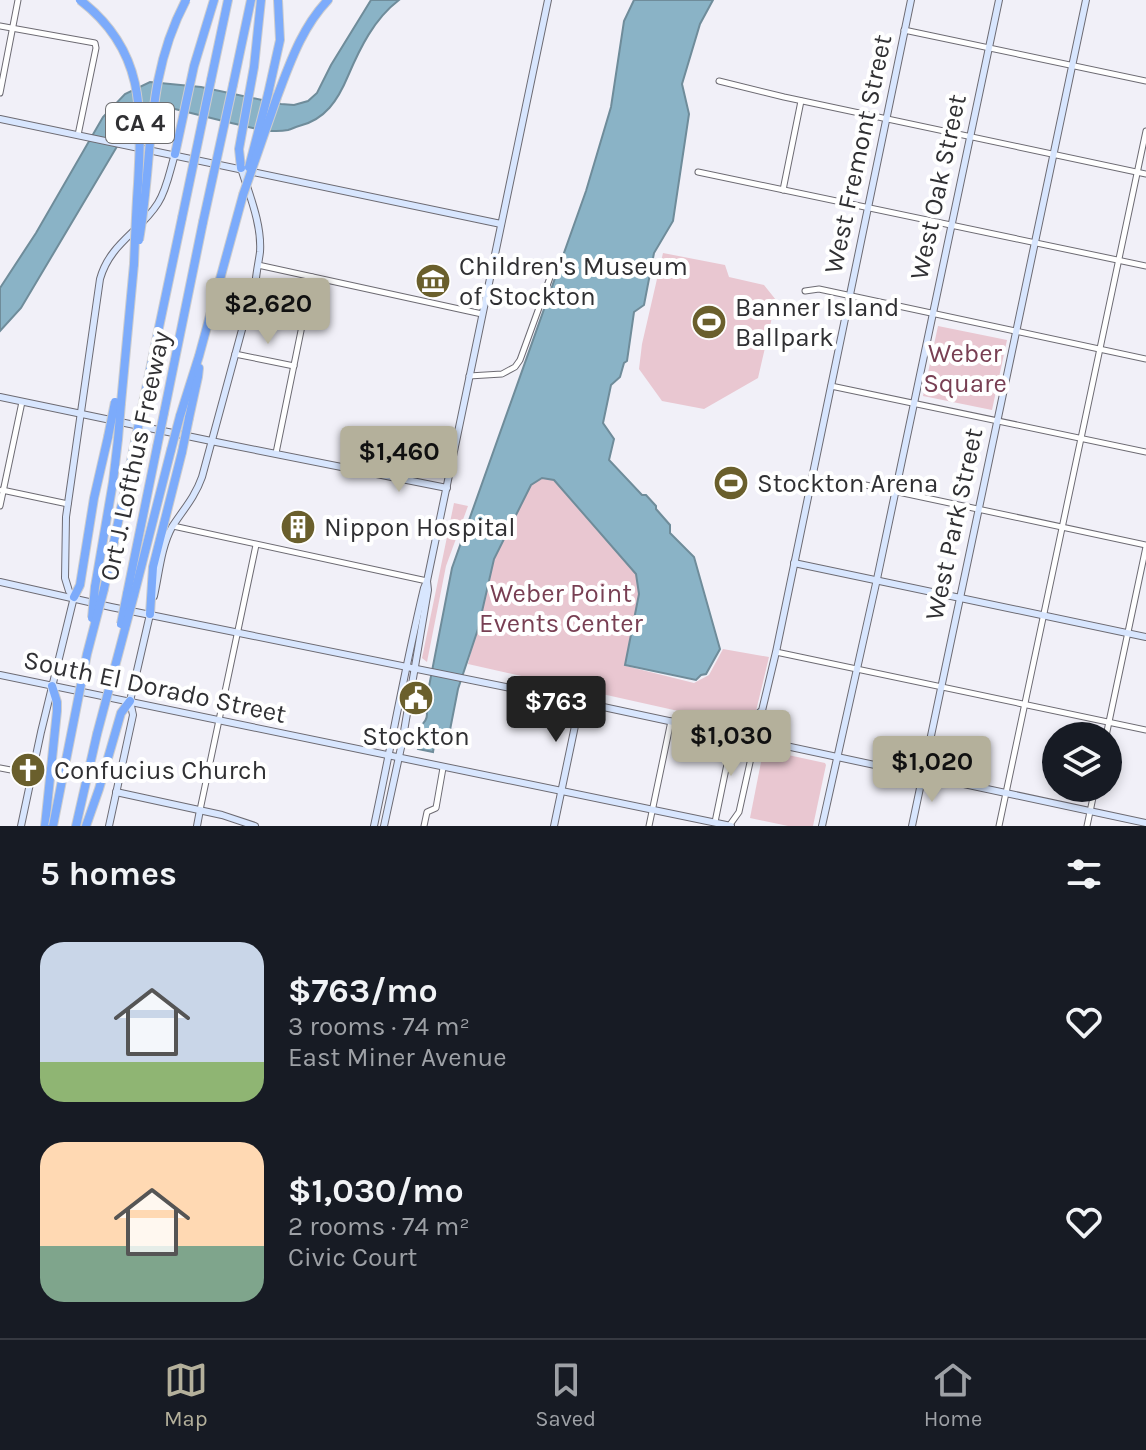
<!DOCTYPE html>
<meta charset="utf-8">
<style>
body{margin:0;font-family:Karla,sans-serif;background:#242831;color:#f1f3f6;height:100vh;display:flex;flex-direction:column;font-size:30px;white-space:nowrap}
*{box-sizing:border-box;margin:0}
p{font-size:26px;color:#9ea1a6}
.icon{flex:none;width:44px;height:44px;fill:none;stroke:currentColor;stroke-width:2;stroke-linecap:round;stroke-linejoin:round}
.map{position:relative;height:826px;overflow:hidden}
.sheet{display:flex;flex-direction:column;background:#171b24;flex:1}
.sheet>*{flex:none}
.controls{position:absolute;left:1042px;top:722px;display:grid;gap:16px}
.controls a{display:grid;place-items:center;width:80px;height:80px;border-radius:50%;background:#171b24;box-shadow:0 4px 12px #0003;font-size:40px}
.price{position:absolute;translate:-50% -68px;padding:0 18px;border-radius:8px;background:#b4b09b;color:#111;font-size:26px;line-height:52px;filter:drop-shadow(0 2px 4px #0008)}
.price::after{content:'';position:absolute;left:50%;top:48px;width:24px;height:18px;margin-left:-12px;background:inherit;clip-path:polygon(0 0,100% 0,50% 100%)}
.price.selected{background:#222;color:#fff}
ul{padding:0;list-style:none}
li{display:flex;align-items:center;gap:24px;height:200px;padding:0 40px}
li span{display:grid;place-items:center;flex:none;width:224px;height:160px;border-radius:24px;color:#555}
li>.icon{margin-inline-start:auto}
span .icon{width:96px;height:96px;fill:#fffc;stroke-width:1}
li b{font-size:34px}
h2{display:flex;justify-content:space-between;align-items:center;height:96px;padding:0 40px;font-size:34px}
.tabs{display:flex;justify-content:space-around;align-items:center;height:112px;border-top:2px solid #363941;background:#171b24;font-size:22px;color:#9ea1a6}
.tabs a{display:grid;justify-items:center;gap:4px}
.tabs .selected{color:#b4b09b}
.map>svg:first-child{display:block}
</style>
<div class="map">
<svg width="1146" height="826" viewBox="0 0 1146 826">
<rect width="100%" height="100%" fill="#f1f0f8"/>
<g fill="#e9c7d1">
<polygon points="663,253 725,265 729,277 764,285 776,300 758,378 704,409 662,401 639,369 642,344"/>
<polygon points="938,326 1007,340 992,410 923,396"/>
<polygon points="546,478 554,480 636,574 639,594 626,666 694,683 709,675 723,649 769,657 756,711 749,720 741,725 468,664 494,559 531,485 538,479"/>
<polygon points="454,503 468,506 446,566 427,662 422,658"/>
<polygon points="765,750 825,763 826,765 813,826 788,826 750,818 763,752"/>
</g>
<g fill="#8ab3c6" stroke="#6f8c9a" stroke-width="2">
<path d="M371 0H399C374 19 360 48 348 76 338 100 325 120 299 126 295 127 292 129 288 130 268 134 246 126 227 122 207 117 187 112 167 107 147 106 136 118 125 133L21 308 0 331V288L36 233 103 117 125 94 150 82 201 87 281 104 294 105 308 101 317 93 331 65Z"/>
<path d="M634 0H713L700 24 682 84 689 114 673 221 654 253 644 305 634 312 627 361 624 363 620 377 611 385 603 423 614 439 609 460 642 495H646L656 506V509L670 525V533L694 557 720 649 706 674 701 675 696 680 625 665 639 594 636 574 554 480 542 478 531 485 494 559 478 629 458 689 449 735 445 734 444 741H438L437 747 434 746 433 752 418 749 419 743 416 742 420 726C427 721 429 715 425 707L452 568 586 191 611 107 624 21Z"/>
</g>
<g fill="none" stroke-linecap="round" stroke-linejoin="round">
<defs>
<g id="street">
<polyline points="0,26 95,43 96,48 78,135"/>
<polyline points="904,30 1146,81"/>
<polyline points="719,81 784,97 1146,174"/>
<polyline points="0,93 18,0"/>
<polyline points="698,172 1146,266"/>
<polyline points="783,190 801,101"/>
<polyline points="258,265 482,314"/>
<polyline points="805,291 819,289 1146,359"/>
<polyline points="235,354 294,366"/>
<polyline points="469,376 502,374 515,367 520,360 552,272 550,264"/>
<polyline points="831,386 1146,452"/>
<polyline points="276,453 312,277"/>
<polyline points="842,480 1146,545"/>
<polyline points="2,490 68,504"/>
<polyline points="0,506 22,402"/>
<polyline points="173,526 427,581"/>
<polyline points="776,652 1146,730"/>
<polyline points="1106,736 1146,547"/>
<polyline points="0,768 32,774"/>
<polyline points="200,810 256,545"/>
<polyline points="715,822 733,735"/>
<polyline points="424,826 427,812 436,808 443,768"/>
<polyline points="649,826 671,721"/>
<polyline points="729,826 739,812 755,740"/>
<polyline points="999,826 1146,131"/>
<polyline points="1087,826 1095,788"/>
</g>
<g id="secondary">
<polyline points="0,119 501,224"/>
<polyline points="0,397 216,442 447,488"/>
<polyline points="794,563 1146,637"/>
<polyline points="0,582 111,607 580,702 1146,823"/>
<path d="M154 596C159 574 161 547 172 527 183 510 195 497 202 477L256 278C257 269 259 260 260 252 262 224 249 194 241 168"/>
<path d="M74 597 69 591 65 578 66 517 100 279C110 243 140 232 158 203 167 189 170 170 175 154"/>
<polyline points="0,675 731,826"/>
<polyline points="722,732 747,725 760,712"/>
<polyline points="755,740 776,652 911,0"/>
<polyline points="116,792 222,815 255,826"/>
<polyline points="21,826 41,732 74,597"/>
<polyline points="109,826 133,715 130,701 151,610"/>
<polyline points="197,826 200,810"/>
<path d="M374 826C391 747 405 667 424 588L427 581"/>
<polyline points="384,826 402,743 428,590 427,581 548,0"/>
<polyline points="554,826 580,702"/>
<polyline points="822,826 877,579 999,0"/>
<polyline points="912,826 1086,0"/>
</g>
<g id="highway">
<polyline points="211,80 228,0"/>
<polyline points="233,85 251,0"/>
<polyline points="268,94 280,40 278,0"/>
<path d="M277 97C290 63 302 27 328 0"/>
<polyline points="175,154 194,66 214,0"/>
<polyline points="241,168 239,149 254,67 261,0"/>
<polyline points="121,403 134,264"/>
<polyline points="142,408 182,218"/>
<polyline points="164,413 203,222"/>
<polyline points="180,416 199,356 243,195"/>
<polyline points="189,418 198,377 199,368"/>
<polyline points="95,587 113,482 118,439"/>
<polyline points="104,589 135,442"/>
<polyline points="127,594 157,447"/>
<polyline points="134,595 171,450"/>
<polyline points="74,597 80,585 94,498 108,437"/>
<polyline points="150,614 153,567 182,452"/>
<polyline points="45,826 57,711 57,702 52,686"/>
<polyline points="76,826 97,734"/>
<polyline points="86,826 99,789 121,713 130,701"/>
</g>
</defs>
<use href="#street" stroke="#6d6b73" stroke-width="7"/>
<use href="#secondary" stroke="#6d6b73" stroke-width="8"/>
<use href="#highway" stroke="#cdcdce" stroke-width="10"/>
<use href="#street" stroke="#fff" stroke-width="5"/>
<use href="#secondary" stroke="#d8e6fe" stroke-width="6"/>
<use href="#highway" stroke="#7cabfb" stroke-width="8"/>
<defs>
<g id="highway-bridge">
<path d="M80 0C145 50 142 110 138 184 136 211 135 238 134 264"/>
<polyline points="249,167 268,94"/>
<polyline points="243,195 277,97"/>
<polyline points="182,218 211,80"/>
<polyline points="203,222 233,85"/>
<path d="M139 240C154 156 144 79 186 0"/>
<polyline points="108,437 115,402"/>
<polyline points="118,439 121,403"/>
<polyline points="135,442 142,408"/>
<polyline points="157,447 164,413"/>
<polyline points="171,450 180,416"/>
<polyline points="182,452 189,418"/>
<polyline points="92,618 95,587"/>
<polyline points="121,624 127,594"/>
<polyline points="97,734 134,595"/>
<polyline points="53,826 87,654 104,589"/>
</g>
</defs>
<use href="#highway-bridge" stroke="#cdcdce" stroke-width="10" stroke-linecap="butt"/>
<use href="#highway-bridge" stroke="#7cabfb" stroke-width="8"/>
</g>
<defs>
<symbol id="museum-disc" viewBox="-11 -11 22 22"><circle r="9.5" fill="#6a5f2c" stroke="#fff"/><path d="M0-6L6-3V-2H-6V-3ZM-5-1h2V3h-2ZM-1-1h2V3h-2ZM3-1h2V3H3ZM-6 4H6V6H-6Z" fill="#fff"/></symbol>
<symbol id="stadium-disc" viewBox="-11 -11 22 22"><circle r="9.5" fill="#6a5f2c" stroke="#fff"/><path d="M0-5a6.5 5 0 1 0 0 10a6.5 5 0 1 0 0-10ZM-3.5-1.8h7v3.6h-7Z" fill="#fff"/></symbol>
<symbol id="building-disc" viewBox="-11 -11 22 22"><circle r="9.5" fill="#6a5f2c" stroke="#fff"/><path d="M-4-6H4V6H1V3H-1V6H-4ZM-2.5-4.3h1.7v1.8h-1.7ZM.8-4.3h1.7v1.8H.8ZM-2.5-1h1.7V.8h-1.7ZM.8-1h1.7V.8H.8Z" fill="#fff"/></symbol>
<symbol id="civic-disc" viewBox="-11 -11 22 22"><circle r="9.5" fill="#6a5f2c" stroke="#fff"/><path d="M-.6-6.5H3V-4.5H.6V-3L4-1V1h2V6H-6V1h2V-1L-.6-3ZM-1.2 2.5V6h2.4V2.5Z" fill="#fff"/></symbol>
<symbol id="church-disc" viewBox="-11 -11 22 22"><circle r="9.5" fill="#6a5f2c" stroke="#fff"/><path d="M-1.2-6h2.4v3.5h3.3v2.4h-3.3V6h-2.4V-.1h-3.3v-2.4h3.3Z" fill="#fff"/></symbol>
</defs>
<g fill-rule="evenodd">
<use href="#museum-disc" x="413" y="261" width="40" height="40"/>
<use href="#stadium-disc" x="689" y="302" width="40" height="40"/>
<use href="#stadium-disc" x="711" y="463" width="40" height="40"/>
<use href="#building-disc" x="278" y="507" width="40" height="40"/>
<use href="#civic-disc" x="396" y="678" width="40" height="40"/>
<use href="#church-disc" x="8" y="750" width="40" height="40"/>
</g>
<g text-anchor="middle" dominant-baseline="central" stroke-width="8" stroke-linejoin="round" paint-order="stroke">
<rect fill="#fff" stroke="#6e6e70" stroke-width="2" x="106" y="103" width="68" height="40" rx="6"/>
<g font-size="24" font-weight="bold" fill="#303033">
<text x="140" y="123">CA 4</text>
</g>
<g font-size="26" fill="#303033" stroke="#fff">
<text transform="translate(858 154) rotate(-78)">West Fremont Street</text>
<text transform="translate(938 187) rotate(-78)">West Oak Street</text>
<text transform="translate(135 456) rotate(-78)">Ort J. Lofthus Freeway</text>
<text transform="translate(954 524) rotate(-78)">West Park Street</text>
<text transform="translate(155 687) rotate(12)">South El Dorado Street</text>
</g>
<g font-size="26" fill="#303033" stroke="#fff" text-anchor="start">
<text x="459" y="266">Children's Museum<tspan x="459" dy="30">of Stockton</tspan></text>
<text x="735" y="307">Banner Island<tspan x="735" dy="30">Ballpark</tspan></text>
<text x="757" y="483">Stockton Arena</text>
<text x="324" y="527">Nippon Hospital</text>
<text x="416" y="736" text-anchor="middle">Stockton</text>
<text x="54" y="770">Confucius Church</text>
</g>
<g font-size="26" fill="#783f53" stroke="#fff">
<text x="965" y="353">Weber<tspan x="965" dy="30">Square</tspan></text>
<text x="561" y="593">Weber Point<tspan x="561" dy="30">Events Center</tspan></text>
</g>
</g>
</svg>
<div class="controls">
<a><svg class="icon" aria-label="layers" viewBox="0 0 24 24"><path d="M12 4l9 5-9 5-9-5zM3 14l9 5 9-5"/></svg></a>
</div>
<b class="price" style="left:268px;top:346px">$2,620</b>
<b class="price" style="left:399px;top:494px">$1,460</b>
<b class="price selected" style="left:556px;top:744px">$763</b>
<b class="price" style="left:731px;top:778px">$1,030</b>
<b class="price" style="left:932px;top:804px">$1,020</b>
</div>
<section class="sheet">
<h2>5 homes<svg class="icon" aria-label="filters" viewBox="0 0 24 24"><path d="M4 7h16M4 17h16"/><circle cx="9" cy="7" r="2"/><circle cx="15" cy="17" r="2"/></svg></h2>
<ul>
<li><span style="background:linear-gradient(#c9d6e8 75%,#8fb573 0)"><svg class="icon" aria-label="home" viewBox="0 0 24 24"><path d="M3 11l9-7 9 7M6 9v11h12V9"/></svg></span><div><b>$763/mo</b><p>3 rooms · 74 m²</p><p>East Miner Avenue</p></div><svg class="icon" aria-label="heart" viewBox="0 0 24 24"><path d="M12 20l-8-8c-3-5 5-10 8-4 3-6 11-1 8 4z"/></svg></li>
<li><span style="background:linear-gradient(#ffd9b3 65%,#7fa58c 0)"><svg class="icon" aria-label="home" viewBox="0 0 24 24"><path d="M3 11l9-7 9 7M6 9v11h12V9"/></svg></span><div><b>$1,030/mo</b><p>2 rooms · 74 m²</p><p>Civic Court</p></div><svg class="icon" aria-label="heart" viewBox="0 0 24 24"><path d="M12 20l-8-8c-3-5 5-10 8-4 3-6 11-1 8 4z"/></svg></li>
</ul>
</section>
<nav class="tabs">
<a class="selected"><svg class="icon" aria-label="map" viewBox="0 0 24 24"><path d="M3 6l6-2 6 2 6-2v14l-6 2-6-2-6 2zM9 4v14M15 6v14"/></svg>Map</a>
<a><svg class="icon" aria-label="saved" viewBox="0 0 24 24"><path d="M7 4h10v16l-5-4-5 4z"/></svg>Saved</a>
<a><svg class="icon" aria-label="home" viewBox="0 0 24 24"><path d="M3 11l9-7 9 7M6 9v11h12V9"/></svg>Home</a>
</nav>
